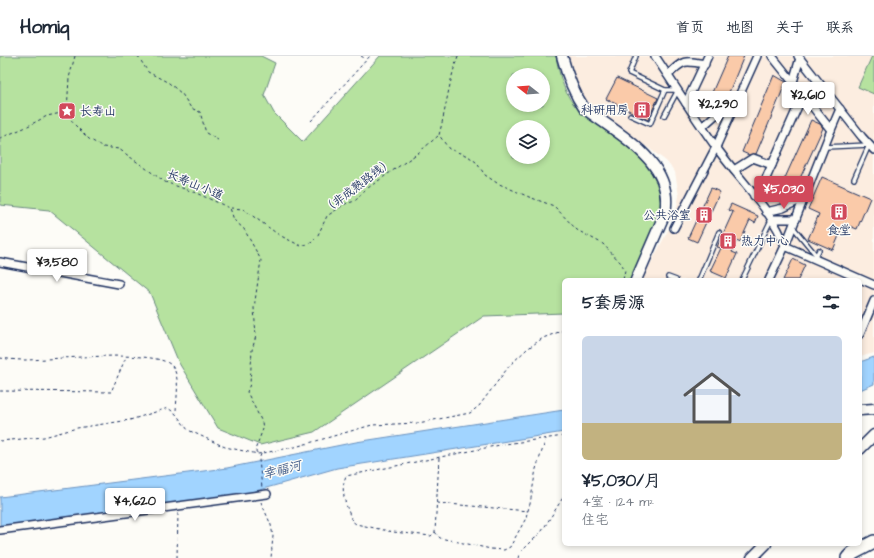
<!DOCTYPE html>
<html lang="zh">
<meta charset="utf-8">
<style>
body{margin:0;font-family:"Architects Daughter","LXGW WenKai TC",sans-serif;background:#f2f2f3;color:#1f2937;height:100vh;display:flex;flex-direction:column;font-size:15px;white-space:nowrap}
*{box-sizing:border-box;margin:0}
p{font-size:13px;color:#747a83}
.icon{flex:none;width:22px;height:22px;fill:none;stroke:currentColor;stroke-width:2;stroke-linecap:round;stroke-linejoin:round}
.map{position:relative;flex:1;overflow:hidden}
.side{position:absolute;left:562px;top:222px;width:300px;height:268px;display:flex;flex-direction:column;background:#fff;border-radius:6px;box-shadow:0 2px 6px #0003}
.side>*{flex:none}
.needle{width:26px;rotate:287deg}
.buttons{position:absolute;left:506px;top:12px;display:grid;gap:8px}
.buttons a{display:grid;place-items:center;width:44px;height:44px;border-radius:50%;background:#fff;box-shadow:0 2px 6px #0003;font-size:20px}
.price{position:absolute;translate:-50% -34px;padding:0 9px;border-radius:4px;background:#fff;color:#222;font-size:13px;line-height:26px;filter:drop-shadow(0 1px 2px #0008)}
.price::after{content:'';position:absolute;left:50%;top:24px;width:12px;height:9px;margin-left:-6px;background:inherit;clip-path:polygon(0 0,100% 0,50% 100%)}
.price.current{background:#d1495b;color:#fff}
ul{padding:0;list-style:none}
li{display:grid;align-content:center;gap:8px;height:212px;padding:0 20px}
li+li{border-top:1px solid #e0e1e3}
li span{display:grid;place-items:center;height:124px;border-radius:6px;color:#555}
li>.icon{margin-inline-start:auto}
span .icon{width:72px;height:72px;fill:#fffc;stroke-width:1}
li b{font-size:17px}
h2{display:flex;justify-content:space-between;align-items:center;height:48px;padding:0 20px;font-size:17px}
header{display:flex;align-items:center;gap:24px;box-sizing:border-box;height:56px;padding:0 20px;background:#fff;border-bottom:1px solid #e0e1e3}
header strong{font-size:19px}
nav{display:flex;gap:22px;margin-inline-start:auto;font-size:14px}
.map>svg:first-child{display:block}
</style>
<header>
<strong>Homiq</strong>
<nav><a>首页</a><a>地图</a><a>关于</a><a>联系</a></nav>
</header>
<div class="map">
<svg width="874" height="502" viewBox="0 0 874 502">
<rect width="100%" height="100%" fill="#fdfcf7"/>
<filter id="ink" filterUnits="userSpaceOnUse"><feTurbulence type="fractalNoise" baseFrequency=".025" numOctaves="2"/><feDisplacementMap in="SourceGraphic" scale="8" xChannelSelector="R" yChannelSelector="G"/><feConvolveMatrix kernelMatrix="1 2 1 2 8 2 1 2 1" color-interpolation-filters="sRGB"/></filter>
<g filter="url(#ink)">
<polygon fill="#fcede0" points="568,0 874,0 874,297 860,301 860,224 642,224 674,163 679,140 675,116 666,105 597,54 579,37"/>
<g fill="#b6e29f" stroke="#68887e" fill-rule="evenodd">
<path d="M0 0H261L275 7 264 39 274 57 303 86 380 0H556C559 19 565 42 580 55 606 80 670 106 662 150 657 175 642 201 632 224H564V257L484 260 314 376 260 389 218 372 179 307 150 237 49 154 0 149ZM513 19H543V49H513ZM513 71H543V101H513Z"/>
<polygon points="872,0 874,0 874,38 858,31"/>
</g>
<g fill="#a1d4ff" stroke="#6b92bf">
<polygon points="874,301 874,328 860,334 860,306"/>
<polygon points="564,354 564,376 337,412 245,438 0,471 0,441 227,412 356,386"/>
</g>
<g fill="#facaa9" stroke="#1b2f5e">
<polygon points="728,0 744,0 723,51 716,52 707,48"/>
<polygon points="774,19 786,26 756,98 749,99 742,96"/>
<polygon points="617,22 658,42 648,64 606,43"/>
<polygon points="811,64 820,68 823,72 791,142 784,146 776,142"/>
<polygon points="822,121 870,142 857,173 844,168 833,194 808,183 819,158 808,153"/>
<polygon points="711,132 720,136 697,186 688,182"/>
<polygon points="731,148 758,160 755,167 750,164 740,186 737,184 732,196 737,198 726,222 710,215 721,192 717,191 733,156 728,154"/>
<polygon points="793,203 805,209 798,224 783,224"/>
</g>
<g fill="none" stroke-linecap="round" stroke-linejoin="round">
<defs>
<g id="lane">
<polyline points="636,0 629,17 665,34 678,34 664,60"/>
<polyline points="630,59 650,68 665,34"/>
<polyline points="825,91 869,89 854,123"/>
<polyline points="793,171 816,199"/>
<polyline points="816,200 819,194"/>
<polyline points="668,221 676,224"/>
<polyline points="699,224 719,176"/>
<polyline points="742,224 771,164"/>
</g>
<g id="street">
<path d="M655 0C675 30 695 62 716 91 737 121 774 156 785 190L874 229"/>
<polyline points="772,0 831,74 840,53"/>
<polyline points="798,0 862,81 874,94"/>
<path d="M668 19C683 4 684 4 705 8"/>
<polyline points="793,26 800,2"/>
<polyline points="686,47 708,0"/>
<polyline points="702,71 720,55 731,58"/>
<polyline points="734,114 753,102 772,109"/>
<polyline points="754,140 763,129 803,39"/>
<polyline points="766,156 783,152 804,142"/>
<polyline points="772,163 796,163"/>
<polyline points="674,172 716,91 757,0"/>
<polyline points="0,206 119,228"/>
<polyline points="769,224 785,190 831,74"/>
<polyline points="860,278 874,245"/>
<polyline points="0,474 267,438"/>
</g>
<g id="secondary">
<path d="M562 0C567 19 573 36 584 52 619 79 675 106 665 157L636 224"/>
<polyline points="860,354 874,353"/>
<polyline points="860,393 874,379"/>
<polyline points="752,502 766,488"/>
</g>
<polyline id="highway" points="848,502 853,497 874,486"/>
</defs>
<use href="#lane" stroke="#1b2f5e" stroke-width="6"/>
<use href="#street" stroke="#1b2f5e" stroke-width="10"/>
<use href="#secondary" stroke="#1b2f5e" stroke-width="13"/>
<use href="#highway" stroke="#1b2f5e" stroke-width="16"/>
<g stroke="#1b2f5e" stroke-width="1" stroke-dasharray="3 3" stroke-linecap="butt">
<polyline points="75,0 69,22 67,55 73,67 89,83 103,91 119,93 165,126 196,137 230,152 234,164 244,173 261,204 254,252 256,280 252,294 250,328 247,336 262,366 263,373 255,394 258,398"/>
<polyline points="138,0 148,16 169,27 182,38 191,52 200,56 206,77 218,84"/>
<polyline points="361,0 366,3"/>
<path d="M458 0C449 25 446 53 439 79L449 93 468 100 476 106 485 119 497 127 529 141 554 150 577 174 603 188 621 207 625 214 623 224"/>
<polyline points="311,65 370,0"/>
<polyline points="0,82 24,72 47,60 66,56"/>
<polyline points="231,152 243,153 279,179 301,190 311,187 317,181 327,160 345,148 355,145 365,134 418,97 438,80"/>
<path d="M0 302C8 303 16 304 24 304 50 304 158 292 172 310 181 321 176 343 176 357"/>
<polyline points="0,335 111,336 126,301"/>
<polyline points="0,385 44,381 77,372 130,364 168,352 176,358 188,374 225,391 258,398 295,391 372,369 418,367 470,357 479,350 510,309 527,293 543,282 564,274"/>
<polyline points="261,398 259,404 262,432"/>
<path d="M439 402 435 476 431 480 393 476 356 468 352 465C347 451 339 435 346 420L505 388 564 380"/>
<polyline points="261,446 271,469 273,480 271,502"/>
<polyline points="437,447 528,455"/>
<polyline points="435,476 440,482 491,493 504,494 510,491 525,464 530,448 536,413 546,383"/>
<polyline points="177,502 178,457"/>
<polyline points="518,502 520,497 542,475 564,440"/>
</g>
<use href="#lane" stroke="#fdfcf7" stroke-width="3.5"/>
<use href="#street" stroke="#fdfcf7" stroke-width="7"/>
<use href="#secondary" stroke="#fdfcf7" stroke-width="10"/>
<use href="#highway" stroke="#fdfcf7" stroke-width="13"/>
</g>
</g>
<defs>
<symbol id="building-square" viewBox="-11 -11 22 22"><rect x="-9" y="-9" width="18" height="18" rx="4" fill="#d1495b" stroke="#fdfcf7"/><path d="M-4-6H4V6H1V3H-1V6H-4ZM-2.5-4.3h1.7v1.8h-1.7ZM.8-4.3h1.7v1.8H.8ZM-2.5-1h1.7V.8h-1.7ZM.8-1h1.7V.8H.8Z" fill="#fff"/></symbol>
<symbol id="sight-square" viewBox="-11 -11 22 22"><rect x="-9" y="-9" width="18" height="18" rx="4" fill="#d1495b" stroke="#fdfcf7"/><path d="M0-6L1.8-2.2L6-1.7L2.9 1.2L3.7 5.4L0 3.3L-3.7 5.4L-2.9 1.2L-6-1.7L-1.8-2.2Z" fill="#fff"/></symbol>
</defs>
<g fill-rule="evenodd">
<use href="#building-square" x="632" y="44" width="20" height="20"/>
<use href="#sight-square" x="57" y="45" width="20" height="20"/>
<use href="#building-square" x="829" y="146" width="20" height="20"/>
<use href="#building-square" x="694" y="149" width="20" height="20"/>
<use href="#building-square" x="718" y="175" width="20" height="20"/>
</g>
<g text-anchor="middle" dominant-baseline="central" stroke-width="3" stroke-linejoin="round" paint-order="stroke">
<g font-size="12" fill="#1b2f5e" stroke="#fdfcf7" text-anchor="end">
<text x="629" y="54">科研用房</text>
<text x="80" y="55" text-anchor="start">长寿山</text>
<text x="691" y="159">公共浴室</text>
<text x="839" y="174" text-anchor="middle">食堂</text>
<text x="741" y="185" text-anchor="start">热力中心</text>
</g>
<g font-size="12" fill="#1b2f5e" stroke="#fdfcf7">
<text transform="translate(195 129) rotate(23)">长寿山小道</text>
<text transform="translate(358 130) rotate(-37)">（非成熟路线）</text>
</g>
<g font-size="13" font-style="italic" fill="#3c5886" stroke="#fdfcf7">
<text transform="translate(282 414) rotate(-14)">幸福河</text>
</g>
</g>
</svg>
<div class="buttons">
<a><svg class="needle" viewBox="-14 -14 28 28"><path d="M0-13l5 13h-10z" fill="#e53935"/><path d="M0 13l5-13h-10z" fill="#747a83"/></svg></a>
<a><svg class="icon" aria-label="layers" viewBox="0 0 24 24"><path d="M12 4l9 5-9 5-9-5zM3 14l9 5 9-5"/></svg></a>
</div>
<b class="price" style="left:808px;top:60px">¥2,610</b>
<b class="price" style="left:718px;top:69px">¥2,290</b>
<b class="price current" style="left:784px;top:154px">¥5,030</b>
<b class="price" style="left:57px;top:227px">¥3,580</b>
<b class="price" style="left:135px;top:466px">¥4,620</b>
<section class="side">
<h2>5套房源<svg class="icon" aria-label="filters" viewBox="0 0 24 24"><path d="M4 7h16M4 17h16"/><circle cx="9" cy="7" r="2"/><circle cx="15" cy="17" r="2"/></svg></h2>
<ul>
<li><span style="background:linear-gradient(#c9d6e8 70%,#c2b280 0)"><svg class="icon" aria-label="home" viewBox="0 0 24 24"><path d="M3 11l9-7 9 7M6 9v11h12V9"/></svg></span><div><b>¥5,030/月</b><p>4室 · 124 m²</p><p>住宅</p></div></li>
</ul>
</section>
</div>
